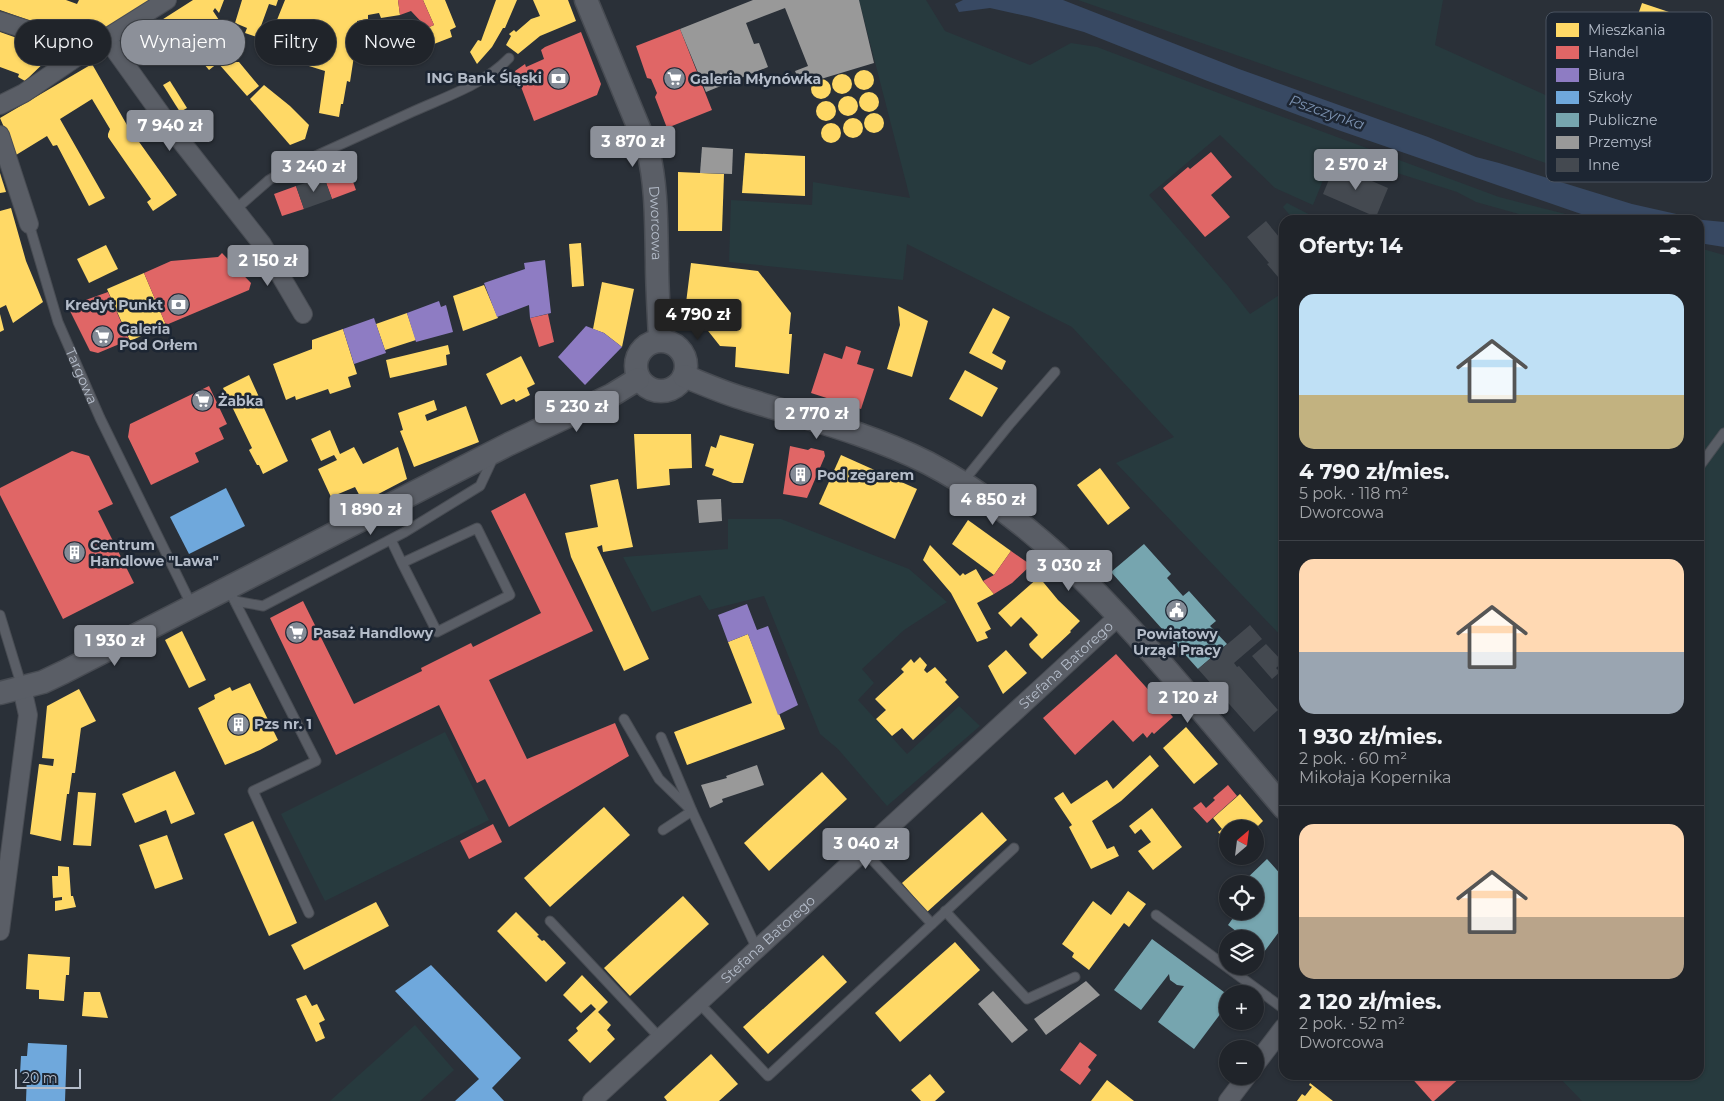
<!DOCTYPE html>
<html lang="pl">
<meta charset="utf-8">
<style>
body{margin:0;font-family:Montserrat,sans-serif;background:#282c32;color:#f1f3f6;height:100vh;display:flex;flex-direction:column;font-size:19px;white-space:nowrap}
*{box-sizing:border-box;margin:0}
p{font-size:16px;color:#a2a4a8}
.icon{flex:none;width:28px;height:28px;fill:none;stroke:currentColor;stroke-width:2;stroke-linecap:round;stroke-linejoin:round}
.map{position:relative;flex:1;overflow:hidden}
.details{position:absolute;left:1279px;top:215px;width:425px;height:865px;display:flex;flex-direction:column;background:#20242a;border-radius:15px;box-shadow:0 1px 4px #0004,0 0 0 1px #3d4147}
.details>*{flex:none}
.guide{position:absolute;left:15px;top:20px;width:475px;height:45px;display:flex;gap:10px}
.needle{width:32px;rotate:28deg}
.buttons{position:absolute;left:1219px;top:820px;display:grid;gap:10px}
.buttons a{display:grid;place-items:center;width:45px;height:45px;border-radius:50%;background:#20242a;box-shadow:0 1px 4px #0004,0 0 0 1px #3d4147;font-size:25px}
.scale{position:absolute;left:15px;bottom:12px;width:66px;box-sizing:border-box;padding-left:5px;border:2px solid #b4bcc9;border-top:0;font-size:14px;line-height:18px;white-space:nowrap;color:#b4bcc9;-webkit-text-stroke:4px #1d2633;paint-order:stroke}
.price{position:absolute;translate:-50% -42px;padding:0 11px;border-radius:5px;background:#8c9099;color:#fff;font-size:16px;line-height:32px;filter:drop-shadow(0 1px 2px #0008)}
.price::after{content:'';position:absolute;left:50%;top:30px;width:15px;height:11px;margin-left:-8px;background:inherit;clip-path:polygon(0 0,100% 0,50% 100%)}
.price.selected{background:#222;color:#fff}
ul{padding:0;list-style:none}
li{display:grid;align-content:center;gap:10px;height:265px;padding:0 20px}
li+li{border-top:1px solid #3d4147}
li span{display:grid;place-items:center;height:155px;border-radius:15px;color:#555}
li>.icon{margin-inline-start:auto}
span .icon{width:90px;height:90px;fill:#fffc;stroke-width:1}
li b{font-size:21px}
h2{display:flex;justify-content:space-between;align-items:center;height:60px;padding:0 20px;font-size:21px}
.tag{padding:0 18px;border-radius:22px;background:#20242a;box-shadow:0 1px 4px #0004,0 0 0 1px #3d4147;font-size:18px;line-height:45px}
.tag.selected{background:#8c9099;color:#fff}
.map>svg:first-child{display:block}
</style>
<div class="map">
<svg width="1724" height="1101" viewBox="0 0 1724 1101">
<rect width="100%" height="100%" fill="#2a3038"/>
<g fill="#273a3e">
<polygon points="859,0 926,0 945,31 1030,65 1071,43 1097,47 1237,100 1499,197 1589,220 1540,220 1476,202 1457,192 1334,153 1313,205 1275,188 1220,135 1149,195 1228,286 1250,314 1284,292 1284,639 1116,463 1174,437 1072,327 907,244 903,280 729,262 731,200 812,205 813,182 910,198"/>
<polygon points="1078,0 1443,0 1435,45 1596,118 1563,169"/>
<polygon points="1287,203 1320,220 1294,220 1283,207"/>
<polygon points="1699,248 1724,255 1724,1101 1582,1101 1557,1075 1699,1075"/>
<polygon points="728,519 781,519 909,569 947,602 904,630 862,669 874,683 858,700 907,754 959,706 980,726 887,806 838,749 820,734 764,596 709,610 700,595 652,612 623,557 728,549"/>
<polygon points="445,732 489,820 325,901 281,814"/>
<polygon points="415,1025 454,1070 420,1101 330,1101"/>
</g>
<polygon fill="#384963" points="963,0 1063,0 1239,69 1428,137 1476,157 1499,163 1632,204 1703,220 1724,222 1724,247 1699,243 1699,220 1603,220 1587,216 1338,130 1205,80 1084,32 1031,17 990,8 959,12 955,4"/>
<g fill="#ffd966">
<polygon points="0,0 66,0 77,4 79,0 153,0 85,40 0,10"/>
<polygon points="193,0 224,0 219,13 215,8 213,11 225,29 207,41 210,44 218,45 233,62 239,62 259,86 247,96 218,63 209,70 187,44 152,65 135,37"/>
<polygon points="242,0 278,0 276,6 269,4 257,37 245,33 247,28 235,23"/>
<polygon points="285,0 398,0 400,15 381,18 379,13 368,15 368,19 357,21 358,30 350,82 347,81 343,104 341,104 339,117 319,113 325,71 264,52"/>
<polygon points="423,0 445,0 456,27 450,30 452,37 434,44 427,28 434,25"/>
<polygon points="496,0 517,0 505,28 503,28 492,47 477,64 470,52 478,40 481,41"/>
<polygon points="533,0 568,0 576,21 540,36 518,54 506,45 511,36 509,34 514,30 516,32 531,19 540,16"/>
<polygon points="1642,3 1681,16 1669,52 1630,38"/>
<polygon points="0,32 51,50 52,55 25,81 18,77 19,74 0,67"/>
<polygon points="92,64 127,125 177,195 153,211 147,202 151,199 108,137 108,134 110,129 92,99 60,119 105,198 89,206 57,145 53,146 47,136 16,155 0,118"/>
<circle cx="864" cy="80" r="10"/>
<circle cx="842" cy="84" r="10"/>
<circle cx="821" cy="89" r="10"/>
<polygon points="170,81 187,108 180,112 163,85"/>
<polygon points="264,85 290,106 309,125 305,139 290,145 250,99"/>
<circle cx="869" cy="102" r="10"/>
<circle cx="848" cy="106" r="10"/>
<circle cx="826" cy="111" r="10"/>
<circle cx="874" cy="123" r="10"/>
<circle cx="853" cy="128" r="10"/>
<circle cx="831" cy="133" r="10"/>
<polygon points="745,153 805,156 805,196 742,193"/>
<polygon points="678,172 724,174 722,231 678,231"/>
<polygon points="0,173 6,192 0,193"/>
<polygon points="11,208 26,261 43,302 13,323 6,305 0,308 0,211"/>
<polygon points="581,243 584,286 572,287 569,244"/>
<polygon points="106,245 118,269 89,283 77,259"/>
<polygon points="691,263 758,271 791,313 789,334 792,334 789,374 735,367 736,347 720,346 701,322 702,305 686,303"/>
<polygon points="144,273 166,325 130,341 107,289"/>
<polygon points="602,282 634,289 622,347 604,333 593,329"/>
<polygon points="484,285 498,318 463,331 453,296"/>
<polygon points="898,306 928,321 912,377 887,369 900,325"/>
<polygon points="993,308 1010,317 992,353 1006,361 1002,370 969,353"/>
<polygon points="407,313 416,340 385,350 376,324"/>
<polygon points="0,314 4,330 0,332"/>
<polygon points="343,329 357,374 348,377 351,387 330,394 328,389 296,400 295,396 286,400 273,364 312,349 312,340"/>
<polygon points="448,345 450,354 446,355 447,365 390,378 386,360"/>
<polygon points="521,356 535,384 527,388 530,395 516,402 514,399 501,405 486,374"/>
<polygon points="965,370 998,388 982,417 949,399"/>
<polygon points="249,375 288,461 263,474 259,465 257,465 249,450 252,448 223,388"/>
<polygon points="434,400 437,410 425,415 427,421 466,406 479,442 414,467 400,431 403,430 398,413"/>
<polygon points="330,430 340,454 354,447 363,464 398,447 407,479 363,502 355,487 331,497 318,469 337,460 334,455 321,461 311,439"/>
<polygon points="634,434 691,434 692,468 669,469 670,485 637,489"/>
<polygon points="720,435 754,444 743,483 733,483 712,475 714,469 705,466 711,446 716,448"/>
<polygon points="841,455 917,489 895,539 819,504"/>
<polygon points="1100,468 1130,508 1108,525 1077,485"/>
<polygon points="618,479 633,547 603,552 602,545 597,547 649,659 624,671 571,557 565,533 598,527 590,485"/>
<polygon points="968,520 1011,551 994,575 952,544"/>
<polygon points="930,545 960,576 963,573 965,575 976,569 983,581 994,594 977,603 991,629 985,632 988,638 977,642 951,593 923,560"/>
<polygon points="1039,577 1058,600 1080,621 1070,631 1071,632 1042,659 1030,647 1029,644 1038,635 1031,627 1021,617 1011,627 998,613"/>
<polygon points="182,631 206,680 189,688 165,640"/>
<polygon points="748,634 785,729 687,765 674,732 752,703 728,642"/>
<polygon points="1006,650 1027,673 1003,694 988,666"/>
<polygon points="920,657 927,665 924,670 927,673 935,667 947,680 945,682 959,697 913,740 902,728 892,736 876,719 886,710 875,699 904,672 901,669 911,659 914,663"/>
<polygon points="250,683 278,740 260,750 225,765 198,708 215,699 214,695 230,687 232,691"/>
<polygon points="79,689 96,721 81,728 75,773 72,773 69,794 67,794 61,841 30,834 39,764 53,766 54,759 42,758 47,706"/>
<polygon points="1186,727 1218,764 1194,784 1163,748"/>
<polygon points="1150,755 1159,766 1121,801 1092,821 1107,849 1114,846 1119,856 1091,869 1069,827 1072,825 1054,798 1063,792 1071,804 1107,780 1113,789"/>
<polygon points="175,771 195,814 171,824 166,810 135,823 122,794"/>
<polygon points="822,772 847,799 769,871 744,843"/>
<polygon points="78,792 96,793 91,846 73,845"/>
<polygon points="1240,794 1263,821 1255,829 1228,829 1228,843 1218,832 1222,829 1213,818"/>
<polygon points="604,807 630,835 550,907 524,878"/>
<polygon points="1152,808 1182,847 1153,870 1138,851 1151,842 1141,829 1135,834 1129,826"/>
<polygon points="982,812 1007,840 927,912 902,883"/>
<polygon points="253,821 297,923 269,936 224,834"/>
<polygon points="167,835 183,879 155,889 139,845"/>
<polygon points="58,866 69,867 71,896 73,896 76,907 55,911 55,901 62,900 62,897 53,898 52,876 58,876"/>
<polygon points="1128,891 1146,904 1129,927 1124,923 1089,970 1072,957 1074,953 1062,944 1093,901 1111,915"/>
<polygon points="683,896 709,924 630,996 604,968"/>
<polygon points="376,902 389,926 304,970 291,945"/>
<polygon points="516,912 539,935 537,936 542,941 544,940 566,963 546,982 497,931"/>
<polygon points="955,942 980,970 900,1042 875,1013"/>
<polygon points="28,954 70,957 69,975 66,975 64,1001 39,999 39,990 26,989"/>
<polygon points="823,955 847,982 768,1054 743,1027"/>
<polygon points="582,975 608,1002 598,1012 611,1025 607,1030 615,1039 590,1063 568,1040 578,1031 576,1028 596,1009 591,1004 581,1013 563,995"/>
<polygon points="84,992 100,992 108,1018 82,1016"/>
<polygon points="306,995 312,1006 317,1004 325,1020 319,1023 325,1038 316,1042 296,999"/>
<polygon points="711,1054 738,1084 719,1101 667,1101 664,1097"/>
<polygon points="930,1074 945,1092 935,1101 921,1101 911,1090"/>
<polygon points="1107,1080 1134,1101 1091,1101"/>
<polygon points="1310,1083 1333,1101 1297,1101 1302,1094 1305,1096 1312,1087 1309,1085"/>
</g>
<g fill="#e06666">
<polygon points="398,0 423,0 434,25 427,28 411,11 400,15"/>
<polygon points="680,29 712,110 667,128 655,97 657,93 651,79 647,78 636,46"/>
<polygon points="581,32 601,84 597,95 534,121 515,71 525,64 526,67 544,59 541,50 545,47"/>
<polygon points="1211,152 1232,177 1211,195 1230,217 1205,237 1163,188 1188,167 1190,169"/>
<polygon points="348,168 356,190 332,199 324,177"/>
<polygon points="296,186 304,209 282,216 274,194"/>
<polygon points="222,253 251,283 249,290 166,325 144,273 171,261 218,257"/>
<polygon points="108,292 129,340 98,353 90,351 69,309 81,304 80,302"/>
<polygon points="548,314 554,342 539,347 530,318"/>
<polygon points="846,346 861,351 857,364 874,369 861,409 811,393 824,353 842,359"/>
<polygon points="209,386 227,424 219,428 224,439 195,453 199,462 151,485 128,437 130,424"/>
<polygon points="790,446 808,450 811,448 824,451 825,456 807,498 783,494"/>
<polygon points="72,451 89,456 113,504 98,511 134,583 63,619 0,495 0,488"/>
<polygon points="525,493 593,631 489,680 527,759 615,723 629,756 509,827 485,779 477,783 439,705 336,755 270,618 303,601 354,704 422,671 421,668 471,643 473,647 541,613 491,511"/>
<polygon points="1011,551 1031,565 1012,583 994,594 983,581 994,575"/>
<polygon points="1116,654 1173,717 1154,734 1152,732 1147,738 1143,733 1133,742 1113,720 1075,755 1043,718"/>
<polygon points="1228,785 1237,796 1207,823 1193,808 1201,802 1206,808 1215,800 1213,798"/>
<polygon points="493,824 502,842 469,859 460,841"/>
<polygon points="1080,1042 1097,1055 1088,1067 1091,1070 1080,1085 1060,1070"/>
<polygon points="1409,1075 1463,1075 1434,1101 1432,1101"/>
</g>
<g fill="#8e7cc3">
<polygon points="545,260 551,313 530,318 529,305 497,317 484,283 525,269 524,263"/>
<polygon points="439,301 441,307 446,305 453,332 416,342 407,313"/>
<polygon points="374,318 386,353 354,364 343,329"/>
<polygon points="586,326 604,333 622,347 585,385 558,357"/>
<polygon points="747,604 757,630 768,626 798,705 778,715 748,634 728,642 718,615"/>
</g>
<g fill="#6fa8dc">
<polygon points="226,488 245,526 189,554 170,517"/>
<polygon points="431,965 521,1058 492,1088 504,1101 455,1101 479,1079 395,991"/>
<polygon points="28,1043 67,1045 65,1101 26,1101 27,1074 20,1074 21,1056 27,1056"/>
</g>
<g fill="#76a5af">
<polygon points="1144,544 1171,574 1167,578 1183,596 1189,591 1216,621 1210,626 1227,644 1198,669 1111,572"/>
<polygon points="1267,859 1284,878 1284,925 1264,952 1255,945 1255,939 1238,939 1241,935 1228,925 1238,911 1255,911 1255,884 1241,884"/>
<polygon points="1152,939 1228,995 1228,1002 1220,1012 1221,1013 1194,1049 1158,1022 1184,986 1177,985 1170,980 1169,974 1141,1010 1114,990"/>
</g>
<g fill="#999">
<polygon points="753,0 859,0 874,63 801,85 795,71 808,66 785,8 746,23 754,44 759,43 768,67 706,92 680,29"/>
<polygon points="702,147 733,149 732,174 700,173"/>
<polygon points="721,499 722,521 699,523 697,500"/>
<polygon points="757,765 764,785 722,799 723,802 710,808 701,785 727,778 726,776"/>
<polygon points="1086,981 1100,995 1046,1035 1034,1019"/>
<polygon points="993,991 1028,1030 1012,1043 978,1004"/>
</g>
<g fill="#444950">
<polygon points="1335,165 1388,188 1376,217 1323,194"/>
<polygon points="324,177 332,199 304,209 296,186"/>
<polygon points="1266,221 1284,243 1284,284 1267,264 1269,263 1247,237"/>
<polygon points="1250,625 1262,639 1234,663 1237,667 1239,666 1278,710 1254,732 1198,669"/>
<polygon points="1266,644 1283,662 1276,668 1280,672 1272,679 1252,656"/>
</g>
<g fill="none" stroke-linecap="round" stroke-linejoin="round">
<defs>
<g id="service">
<path d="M236 209 269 180 289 168C330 149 371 131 412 112 445 97 483 85 509 58"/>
<path id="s1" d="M29 224 58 322 100 418 192 606"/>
<polyline points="1699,467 1724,433"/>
<polyline points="962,483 1009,425 1055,372"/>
<polyline points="391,540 402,563 477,528 510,595 437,632 402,563"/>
<polyline points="228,588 316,761 253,791 309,913"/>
<polyline points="235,601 263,606 405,532 480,486 494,456"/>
<polyline points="0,615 22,687"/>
<polyline points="624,719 659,779 692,811 663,830"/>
<polyline points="661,737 692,811 757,949"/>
<polyline points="864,851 932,924"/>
<polyline points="945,911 1027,999 1075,977"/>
<polyline points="1156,915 1284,1009"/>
<polyline points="550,921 660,1038"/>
<polyline points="699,1003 768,1076 1014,848"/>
</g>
<g id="minor">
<polyline points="0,21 65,42 73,46 81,54"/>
<polyline points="107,39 173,131 262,244 303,314"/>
<polyline points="0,105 24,93 81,54 167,0"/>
<polyline points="0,135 29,224"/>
<polyline points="0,931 28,715 22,688"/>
<polyline points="1255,1065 1284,1027"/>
<path id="s2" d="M592 1101 1119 616"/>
<polyline points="1228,1101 1247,1076"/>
</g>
<g id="tertiary">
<path id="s3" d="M586 0 648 150C657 187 656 224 657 262 657 288 659 314 660 340"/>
<circle cx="661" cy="366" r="25"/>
<path d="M684 376C704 384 724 393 745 399 806 418 870 434 928 463 1032 517 1111 604 1185 691 1218 730 1251 769 1284 808"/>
<polyline points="0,693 43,682 64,672 509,444 612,395 638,379"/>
</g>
</defs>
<use href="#service" stroke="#484c53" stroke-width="11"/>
<use href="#minor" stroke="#484c53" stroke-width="20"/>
<use href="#tertiary" stroke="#484c53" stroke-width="25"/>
<use href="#service" stroke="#5a5e66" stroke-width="9"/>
<use href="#minor" stroke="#5a5e66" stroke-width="18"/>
<use href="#tertiary" stroke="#5a5e66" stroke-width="22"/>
</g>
<defs>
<symbol id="bank-disc" viewBox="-11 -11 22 22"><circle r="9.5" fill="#848b96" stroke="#1d2633"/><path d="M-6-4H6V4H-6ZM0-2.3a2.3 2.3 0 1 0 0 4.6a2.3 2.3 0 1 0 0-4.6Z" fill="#fff"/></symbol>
<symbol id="supermarket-disc" viewBox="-11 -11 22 22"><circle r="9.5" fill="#848b96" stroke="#1d2633"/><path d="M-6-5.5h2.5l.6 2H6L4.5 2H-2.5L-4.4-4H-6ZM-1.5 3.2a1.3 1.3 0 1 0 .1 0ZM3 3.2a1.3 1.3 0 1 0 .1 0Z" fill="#fff"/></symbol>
<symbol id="building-disc" viewBox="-11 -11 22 22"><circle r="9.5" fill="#848b96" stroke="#1d2633"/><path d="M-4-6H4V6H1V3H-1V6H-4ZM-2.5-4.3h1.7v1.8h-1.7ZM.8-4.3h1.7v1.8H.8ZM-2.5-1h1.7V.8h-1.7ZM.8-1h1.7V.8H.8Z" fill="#fff"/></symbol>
<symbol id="civic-disc" viewBox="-11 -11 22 22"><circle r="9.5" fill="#848b96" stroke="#1d2633"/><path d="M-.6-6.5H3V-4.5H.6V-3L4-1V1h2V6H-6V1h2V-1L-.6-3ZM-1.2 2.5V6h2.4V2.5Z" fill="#fff"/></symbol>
</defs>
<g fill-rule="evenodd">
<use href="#bank-disc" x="546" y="66" width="25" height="25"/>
<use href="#supermarket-disc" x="662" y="66" width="25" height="25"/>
<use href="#bank-disc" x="166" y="292" width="25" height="25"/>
<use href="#supermarket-disc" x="90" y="324" width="25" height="25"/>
<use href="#supermarket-disc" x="190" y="388" width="25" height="25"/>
<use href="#building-disc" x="788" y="462" width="25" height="25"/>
<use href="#building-disc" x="62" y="540" width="25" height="25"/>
<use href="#civic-disc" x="1164" y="598" width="25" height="25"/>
<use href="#supermarket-disc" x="284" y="620" width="25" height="25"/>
<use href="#building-disc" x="226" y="712" width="25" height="25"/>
</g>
<g text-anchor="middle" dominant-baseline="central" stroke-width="5" stroke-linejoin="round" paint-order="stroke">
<g font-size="14" font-weight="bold" fill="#b4bcc9" stroke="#1d2633" text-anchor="start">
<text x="542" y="78" text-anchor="end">ING Bank Śląski</text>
<text x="690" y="79">Galeria Młynówka</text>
<text x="163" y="305" text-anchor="end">Kredyt Punkt</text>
<text x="119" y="329">Galeria<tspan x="119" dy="16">Pod Orłem</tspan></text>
<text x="218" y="401">Żabka</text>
<text x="817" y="475">Pod zegarem</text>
<text x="90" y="545">Centrum<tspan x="90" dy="16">Handlowe "Lawa"</tspan></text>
<text x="313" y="633">Pasaż Handlowy</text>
<text x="1177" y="634" text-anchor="middle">Powiatowy<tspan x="1177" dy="16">Urząd Pracy</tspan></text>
<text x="254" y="724">Pzs nr. 1</text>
</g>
<g font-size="14" fill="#b4bcc9" stroke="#1d2633">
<text stroke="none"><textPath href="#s3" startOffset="236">Dworcowa</textPath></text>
<text stroke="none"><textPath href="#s1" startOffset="161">Targowa</textPath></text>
<text stroke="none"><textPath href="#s2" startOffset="644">Stefana Batorego</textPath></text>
<text stroke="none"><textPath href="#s2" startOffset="239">Stefana Batorego</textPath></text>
</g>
<g font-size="15" font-style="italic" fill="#7c92b1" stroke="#1d2633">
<text transform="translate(1327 112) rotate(19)">Pszczynka</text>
</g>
</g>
<rect x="1546" y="12" width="166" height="170" rx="8" fill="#1d2633" stroke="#4a5360" stroke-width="1"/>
<rect x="1556" y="23" width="23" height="14" fill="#ffd966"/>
<rect x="1556" y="46" width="23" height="13" fill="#e06666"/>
<rect x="1556" y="68" width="23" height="14" fill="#8e7cc3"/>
<rect x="1556" y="91" width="23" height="13" fill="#6fa8dc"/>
<rect x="1556" y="113" width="23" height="14" fill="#76a5af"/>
<rect x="1556" y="136" width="23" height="13" fill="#999"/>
<rect x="1556" y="158" width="23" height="14" fill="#444950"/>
<g font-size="14" fill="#b4bcc9">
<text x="1588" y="35">Mieszkania</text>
<text x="1588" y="57">Handel</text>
<text x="1588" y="80">Biura</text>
<text x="1588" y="102">Szkoły</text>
<text x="1588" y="125">Publiczne</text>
<text x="1588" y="147">Przemysł</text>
<text x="1588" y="170">Inne</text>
</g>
</svg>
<div class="buttons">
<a><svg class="needle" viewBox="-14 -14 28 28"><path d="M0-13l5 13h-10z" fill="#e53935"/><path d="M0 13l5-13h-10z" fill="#a2a4a8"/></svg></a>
<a><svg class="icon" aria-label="locate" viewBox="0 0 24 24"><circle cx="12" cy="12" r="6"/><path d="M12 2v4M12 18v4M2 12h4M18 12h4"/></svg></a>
<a><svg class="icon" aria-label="layers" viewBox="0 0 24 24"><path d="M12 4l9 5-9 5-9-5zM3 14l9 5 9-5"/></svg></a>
<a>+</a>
<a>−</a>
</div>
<div class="scale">20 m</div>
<b class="price" style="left:170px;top:152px">7 940 zł</b>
<b class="price" style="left:633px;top:168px">3 870 zł</b>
<b class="price" style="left:1356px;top:191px">2 570 zł</b>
<b class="price" style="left:314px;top:193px">3 240 zł</b>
<b class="price" style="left:268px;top:287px">2 150 zł</b>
<b class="price selected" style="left:698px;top:341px">4 790 zł</b>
<b class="price" style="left:577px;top:433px">5 230 zł</b>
<b class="price" style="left:817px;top:440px">2 770 zł</b>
<b class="price" style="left:993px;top:526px">4 850 zł</b>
<b class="price" style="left:371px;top:536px">1 890 zł</b>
<b class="price" style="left:1069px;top:592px">3 030 zł</b>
<b class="price" style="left:115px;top:667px">1 930 zł</b>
<b class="price" style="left:1188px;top:724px">2 120 zł</b>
<b class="price" style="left:866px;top:870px">3 040 zł</b>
<div class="guide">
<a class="tag">Kupno</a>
<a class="tag selected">Wynajem</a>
<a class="tag">Filtry</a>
<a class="tag">Nowe</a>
</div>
<section class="details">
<h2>Oferty: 14<svg class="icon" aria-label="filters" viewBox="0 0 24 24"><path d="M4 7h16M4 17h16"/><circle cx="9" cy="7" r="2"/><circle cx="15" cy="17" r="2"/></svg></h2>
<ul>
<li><span style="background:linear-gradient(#bfe0f5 65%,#c2b280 0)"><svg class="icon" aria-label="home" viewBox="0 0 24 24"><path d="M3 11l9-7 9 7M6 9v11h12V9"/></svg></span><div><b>4 790 zł/mies.</b><p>5 pok. · 118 m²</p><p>Dworcowa</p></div></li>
<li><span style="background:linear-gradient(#ffd9b3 60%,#9aa5b1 0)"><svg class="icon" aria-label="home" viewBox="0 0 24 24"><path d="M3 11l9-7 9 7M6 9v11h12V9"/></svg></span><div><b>1 930 zł/mies.</b><p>2 pok. · 60 m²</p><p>Mikołaja Kopernika</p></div></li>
<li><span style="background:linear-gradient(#ffd9b3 60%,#b9a48a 0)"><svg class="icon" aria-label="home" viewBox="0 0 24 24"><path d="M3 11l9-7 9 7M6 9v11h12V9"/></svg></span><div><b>2 120 zł/mies.</b><p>2 pok. · 52 m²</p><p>Dworcowa</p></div></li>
</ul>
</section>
</div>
